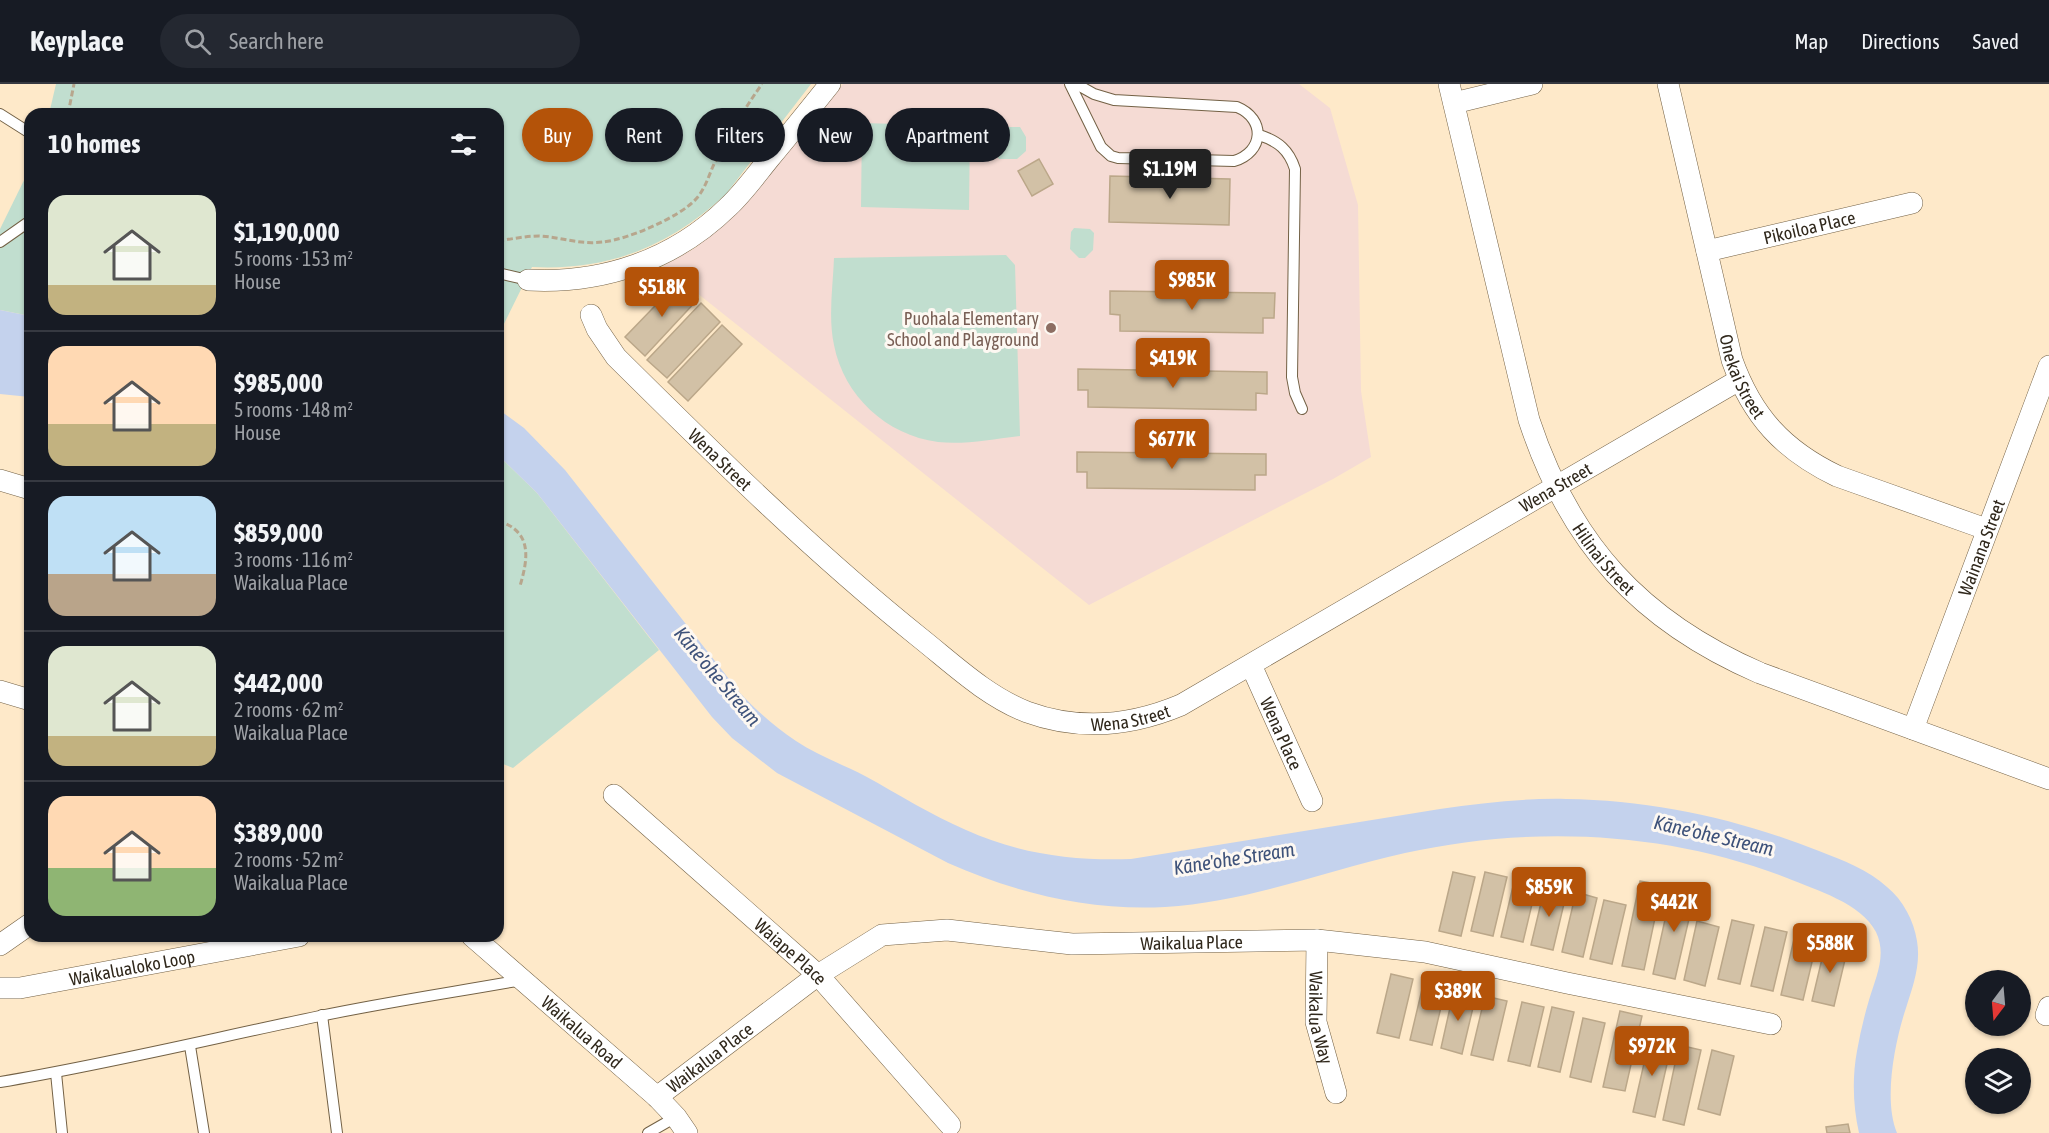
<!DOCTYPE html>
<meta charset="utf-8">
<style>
body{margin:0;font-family:"Asap Condensed",sans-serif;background:#242831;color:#f1f3f6;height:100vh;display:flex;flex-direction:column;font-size:22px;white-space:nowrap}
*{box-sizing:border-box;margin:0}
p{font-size:20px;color:#9ea1a6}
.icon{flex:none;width:33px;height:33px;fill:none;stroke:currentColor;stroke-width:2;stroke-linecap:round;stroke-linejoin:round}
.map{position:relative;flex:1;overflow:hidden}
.details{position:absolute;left:24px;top:24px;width:480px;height:834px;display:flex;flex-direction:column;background:#171b24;border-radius:18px;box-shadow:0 2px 4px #0004}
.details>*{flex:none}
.banner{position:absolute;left:522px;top:24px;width:570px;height:54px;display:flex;gap:12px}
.needle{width:39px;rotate:196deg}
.tools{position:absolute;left:1965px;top:886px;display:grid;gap:12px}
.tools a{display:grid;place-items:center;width:66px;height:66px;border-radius:50%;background:#171b24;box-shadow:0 2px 4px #0004;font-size:30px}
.price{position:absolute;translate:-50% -51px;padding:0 14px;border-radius:6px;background:#b45309;color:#fff;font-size:20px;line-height:39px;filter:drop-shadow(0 2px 3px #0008)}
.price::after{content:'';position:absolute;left:50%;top:36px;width:18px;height:14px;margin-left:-9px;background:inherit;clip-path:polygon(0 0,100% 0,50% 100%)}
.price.active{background:#222;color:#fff}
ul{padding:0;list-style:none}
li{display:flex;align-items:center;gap:18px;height:150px;padding:0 24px}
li+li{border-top:2px solid #363941}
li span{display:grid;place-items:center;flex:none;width:168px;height:120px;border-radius:18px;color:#555}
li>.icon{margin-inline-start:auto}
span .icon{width:72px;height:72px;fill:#fffc;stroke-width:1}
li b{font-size:26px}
h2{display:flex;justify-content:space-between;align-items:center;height:72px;padding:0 24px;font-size:26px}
.pill{padding:0 21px;border-radius:27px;background:#171b24;box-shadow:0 2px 4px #0004;font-size:21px;line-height:54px}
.pill.active{background:#b45309;color:#fff}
header{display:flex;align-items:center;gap:36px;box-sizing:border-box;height:84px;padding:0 30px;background:#171b24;border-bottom:2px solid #363941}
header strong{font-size:28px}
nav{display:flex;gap:33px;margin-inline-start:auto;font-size:21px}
.search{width:420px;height:54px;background:#242831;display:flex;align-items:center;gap:15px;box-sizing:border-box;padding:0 21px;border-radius:33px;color:#9ea1a6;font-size:22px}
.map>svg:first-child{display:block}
</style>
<header>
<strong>Keyplace</strong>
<div class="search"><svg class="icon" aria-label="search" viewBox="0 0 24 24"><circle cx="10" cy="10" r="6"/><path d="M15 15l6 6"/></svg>Search here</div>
<nav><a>Map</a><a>Directions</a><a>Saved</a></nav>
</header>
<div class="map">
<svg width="2049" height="1049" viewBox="0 0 2049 1049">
<rect width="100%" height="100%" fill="#fee9c9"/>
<polygon fill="#f5dbd4" points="843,0 1299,0 1330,24 1358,121 1361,307 1371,373 1333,395 1089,521 663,182 695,164 725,140"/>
<g fill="#c1decf">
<path d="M56 0H811L726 110C670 162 609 187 532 183L498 252V30H49Z"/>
<polygon points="862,39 970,42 969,126 861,123"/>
<polygon points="1006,43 1020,43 1026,53 1026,67 1017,75 999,75 995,69 996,52"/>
<polygon points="30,84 30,232 0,226 0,145"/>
<polygon points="1074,144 1090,145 1094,149 1093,166 1085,174 1079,174 1070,165 1071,148"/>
<path d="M1006 171 1015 181 1020 352C993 355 964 361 938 358 886 351 844 312 834 261 828 233 833 202 834 174Z"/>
<polygon points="498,371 537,409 659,566 513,684 498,678"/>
</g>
<g fill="#c4d2ed">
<polygon points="0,226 30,232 30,313 0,310"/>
<path d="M498 325 524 344 565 386 740 609C757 627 775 643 796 657 817 671 842 680 865 692 898 710 931 731 966 746 1019 770 1074 777 1131 775L1440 725C1482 719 1524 714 1566 715 1653 716 1738 735 1819 767 1842 776 1869 786 1887 803 1903 816 1914 837 1917 857 1921 881 1913 902 1906 924 1895 957 1883 1016 1897 1049H1859C1853 1022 1852 994 1857 967 1860 950 1864 933 1869 916 1876 893 1887 871 1876 848 1861 819 1816 806 1787 794 1667 747 1531 741 1405 769 1325 787 1247 818 1165 823 1089 827 1016 809 948 779L777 689 732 654 712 633 537 409 498 371Z"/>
</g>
<g fill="#d2c1a6" stroke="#bba789" stroke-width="1.5">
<polygon points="1039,75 1053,100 1032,112 1018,87"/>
<polygon points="1110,92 1230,95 1229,141 1109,138"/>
<polygon points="679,197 698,215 645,272 625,253"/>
<polygon points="1110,207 1275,209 1274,234 1263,234 1263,249 1120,247 1120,231 1110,230"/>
<polygon points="701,219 720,238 667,294 647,276"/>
<polygon points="722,241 742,260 688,317 668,298"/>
<polygon points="1078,285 1267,288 1267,310 1256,309 1256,326 1088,323 1088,306 1078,306"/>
<polygon points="1077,368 1266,370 1266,391 1255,391 1255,406 1087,404 1087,388 1077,388"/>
<polygon points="1453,788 1475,793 1461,852 1439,847"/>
<polygon points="1485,788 1507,793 1493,852 1471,847"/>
<polygon points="1515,794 1537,799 1523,858 1501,853"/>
<polygon points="1640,797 1662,801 1644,886 1622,882"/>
<polygon points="1545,802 1567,807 1553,866 1531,861"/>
<polygon points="1672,804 1695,809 1675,895 1653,890"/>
<polygon points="1576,808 1597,814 1583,873 1562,868"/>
<polygon points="1604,816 1626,821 1612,880 1590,875"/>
<polygon points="1732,836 1754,841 1740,900 1718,895"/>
<polygon points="1697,837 1719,843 1705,902 1684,896"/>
<polygon points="1765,843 1787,848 1773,907 1751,902"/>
<polygon points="1795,851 1817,857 1803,916 1781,911"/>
<polygon points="1826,858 1848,863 1834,922 1812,917"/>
<polygon points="1391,890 1413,895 1399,954 1377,949"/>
<polygon points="1424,897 1446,902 1432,961 1410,956"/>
<polygon points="1454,906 1476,911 1462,970 1441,964"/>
<polygon points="1485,912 1507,917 1493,976 1471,971"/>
<polygon points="1522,918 1544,923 1530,982 1508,977"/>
<polygon points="1552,923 1574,928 1560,988 1538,983"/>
<polygon points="1620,927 1642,932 1625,1007 1603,1003"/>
<polygon points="1583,934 1605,939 1591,998 1570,993"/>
<polygon points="1650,953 1672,958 1655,1033 1633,1028"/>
<polygon points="1679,961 1701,966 1684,1041 1663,1036"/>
<polygon points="1712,966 1734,972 1720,1031 1698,1025"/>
<polygon points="1848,1040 1850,1049 1827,1049 1826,1043"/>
</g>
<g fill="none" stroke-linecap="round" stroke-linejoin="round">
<defs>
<g id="lane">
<path d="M1070 0 1101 63 1111 72 1118 74 1234 77C1264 68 1266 35 1237 23L1114 16 1094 10 1076 0"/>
<polyline points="0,30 30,49"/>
<path d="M1259 51C1278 57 1289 66 1295 85L1292 293 1295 309 1302 325"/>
<polyline points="0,158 30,137"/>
<polyline points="498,189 528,196"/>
<polyline points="322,931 337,1049"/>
<polyline points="190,962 204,1049"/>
<polyline points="56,989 62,1049"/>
<path d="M0 998C108 980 214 954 320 932 387 918 455 908 522 896"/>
<polyline points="648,1049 676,1033"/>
</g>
<g id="street">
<path id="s1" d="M1449 0 1529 336C1570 460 1640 537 1760 589L2049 695"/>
<path id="s2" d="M1668 0 1732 276C1752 332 1783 366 1837 392L1986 445"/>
<polyline points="1454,19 1532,0"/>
<path id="s3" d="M1707 167 1912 119"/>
<path d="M528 196C603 200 674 176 728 123 743 109 756 91 769 75 790 50 810 25 830 0"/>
<path id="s4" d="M591 231 597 245 616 273C714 370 812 467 919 553 953 580 986 612 1027 628 1079 647 1131 642 1181 621L1739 296"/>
<polyline points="0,396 30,405"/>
<path id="s5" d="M1251 581 1312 717"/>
<polyline points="0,607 30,616"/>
<path id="s6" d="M1913 645 2049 282"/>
<path id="s7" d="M614 711 818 891 950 1041"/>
<path id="s8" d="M472 852 657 1013 676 1033 687 1049"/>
<path id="s9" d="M1317 856 1316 938 1336 1009"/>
<polyline points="0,861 30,840"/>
<path id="s10" d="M0 904H20L299 852"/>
<polyline points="2046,931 2049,923"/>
<path id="s11" d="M657 1013 818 891 882 851 947 846 1072 860 1317 856 1425 868 1567 899 1771 940"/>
</g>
</defs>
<use href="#lane" stroke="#736145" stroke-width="12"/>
<use href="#street" stroke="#736145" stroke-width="22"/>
<g stroke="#b7a68d" stroke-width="3" stroke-dasharray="6 3" stroke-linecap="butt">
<polyline points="68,30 74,0"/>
<path d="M498 157C512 155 525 152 539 152 561 153 580 161 602 158 627 156 680 133 696 115 706 104 709 90 715 78 729 51 744 25 762 0"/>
<path d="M498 437C533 447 528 475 520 502"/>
</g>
<use href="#lane" stroke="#fff" stroke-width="10"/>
<use href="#street" stroke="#fff" stroke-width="21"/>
</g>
<circle fill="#8d6e63" stroke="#fdf8f2" stroke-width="2" cx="1051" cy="244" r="6"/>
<g text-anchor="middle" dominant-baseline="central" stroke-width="6" stroke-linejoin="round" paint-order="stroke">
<g font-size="18" fill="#30281c" stroke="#fdf8f2">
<text stroke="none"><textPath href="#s3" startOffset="105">Pikoiloa Place</textPath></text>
<text stroke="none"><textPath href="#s2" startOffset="302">Onekai Street</textPath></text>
<text stroke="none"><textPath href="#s4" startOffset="195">Wena Street</textPath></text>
<text stroke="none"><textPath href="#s4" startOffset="1185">Wena Street</textPath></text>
<text stroke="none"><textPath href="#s6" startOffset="194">Wainana Street</textPath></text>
<text stroke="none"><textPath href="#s1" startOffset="504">Hilinai Street</textPath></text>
<text stroke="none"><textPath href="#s4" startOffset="699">Wena Street</textPath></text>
<text stroke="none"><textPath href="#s5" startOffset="75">Wena Place</textPath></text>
<text stroke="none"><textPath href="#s11" startOffset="588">Waikalua Place</textPath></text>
<text stroke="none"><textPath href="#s7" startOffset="236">Waiape Place</textPath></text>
<text stroke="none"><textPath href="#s10" startOffset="134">Waikalualoko Loop</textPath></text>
<text stroke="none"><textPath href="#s9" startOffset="78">Waikalua Way</textPath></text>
<text stroke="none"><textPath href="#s8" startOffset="146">Waikalua Road</textPath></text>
<text stroke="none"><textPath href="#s11" startOffset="66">Waikalua Place</textPath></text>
</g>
<g font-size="18" fill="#785e54" stroke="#fdf8f2" text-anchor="end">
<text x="1039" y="234">Puohala Elementary<tspan x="1039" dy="21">School and Playground</tspan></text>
</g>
<g font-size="20" font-style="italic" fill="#3e527a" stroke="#fdf8f2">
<text transform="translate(718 592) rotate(50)">Kāne'ohe Stream</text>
<text transform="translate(1714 751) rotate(13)">Kāne'ohe Stream</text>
<text transform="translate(1234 774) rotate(-9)">Kāne'ohe Stream</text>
</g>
</g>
</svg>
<div class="tools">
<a><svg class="needle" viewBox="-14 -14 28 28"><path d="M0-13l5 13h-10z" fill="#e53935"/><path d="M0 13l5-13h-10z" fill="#9ea1a6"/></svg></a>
<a><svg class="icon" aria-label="layers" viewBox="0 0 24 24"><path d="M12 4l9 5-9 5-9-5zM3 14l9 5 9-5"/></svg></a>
</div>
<b class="price active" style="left:1170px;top:116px">$1.19M</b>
<b class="price" style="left:1192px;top:227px">$985K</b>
<b class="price" style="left:662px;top:234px">$518K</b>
<b class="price" style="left:1173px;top:305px">$419K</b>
<b class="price" style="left:1172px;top:386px">$677K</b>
<b class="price" style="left:1549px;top:834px">$859K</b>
<b class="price" style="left:1674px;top:849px">$442K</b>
<b class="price" style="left:1830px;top:890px">$588K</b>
<b class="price" style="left:1458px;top:938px">$389K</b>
<b class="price" style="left:1652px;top:993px">$972K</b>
<div class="banner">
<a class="pill active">Buy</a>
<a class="pill">Rent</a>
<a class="pill">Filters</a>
<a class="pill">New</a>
<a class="pill">Apartment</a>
</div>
<section class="details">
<h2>10 homes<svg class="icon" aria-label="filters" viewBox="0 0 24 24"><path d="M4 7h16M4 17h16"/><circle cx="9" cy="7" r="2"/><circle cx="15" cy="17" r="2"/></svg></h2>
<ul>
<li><span style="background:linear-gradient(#dfe7d0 75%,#c2b280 0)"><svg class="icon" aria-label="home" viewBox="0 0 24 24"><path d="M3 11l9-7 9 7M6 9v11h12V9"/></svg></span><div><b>$1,190,000</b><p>5 rooms · 153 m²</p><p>House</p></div></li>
<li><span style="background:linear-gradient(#ffd9b3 65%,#c2b280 0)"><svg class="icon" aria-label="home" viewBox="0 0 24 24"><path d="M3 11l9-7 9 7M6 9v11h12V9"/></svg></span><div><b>$985,000</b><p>5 rooms · 148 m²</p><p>House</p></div></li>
<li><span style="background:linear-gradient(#bfe0f5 65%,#b9a48a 0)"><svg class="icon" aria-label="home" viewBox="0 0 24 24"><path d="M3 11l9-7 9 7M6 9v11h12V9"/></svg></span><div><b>$859,000</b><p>3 rooms · 116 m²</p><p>Waikalua Place</p></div></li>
<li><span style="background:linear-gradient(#dfe7d0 75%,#c2b280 0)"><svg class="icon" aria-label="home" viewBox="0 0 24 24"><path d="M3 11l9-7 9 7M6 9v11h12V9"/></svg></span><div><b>$442,000</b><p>2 rooms · 62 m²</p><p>Waikalua Place</p></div></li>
<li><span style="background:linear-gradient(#ffd9b3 60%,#8fb573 0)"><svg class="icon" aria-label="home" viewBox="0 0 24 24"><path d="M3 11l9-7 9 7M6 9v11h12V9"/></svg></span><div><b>$389,000</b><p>2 rooms · 52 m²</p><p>Waikalua Place</p></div></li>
</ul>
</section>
</div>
